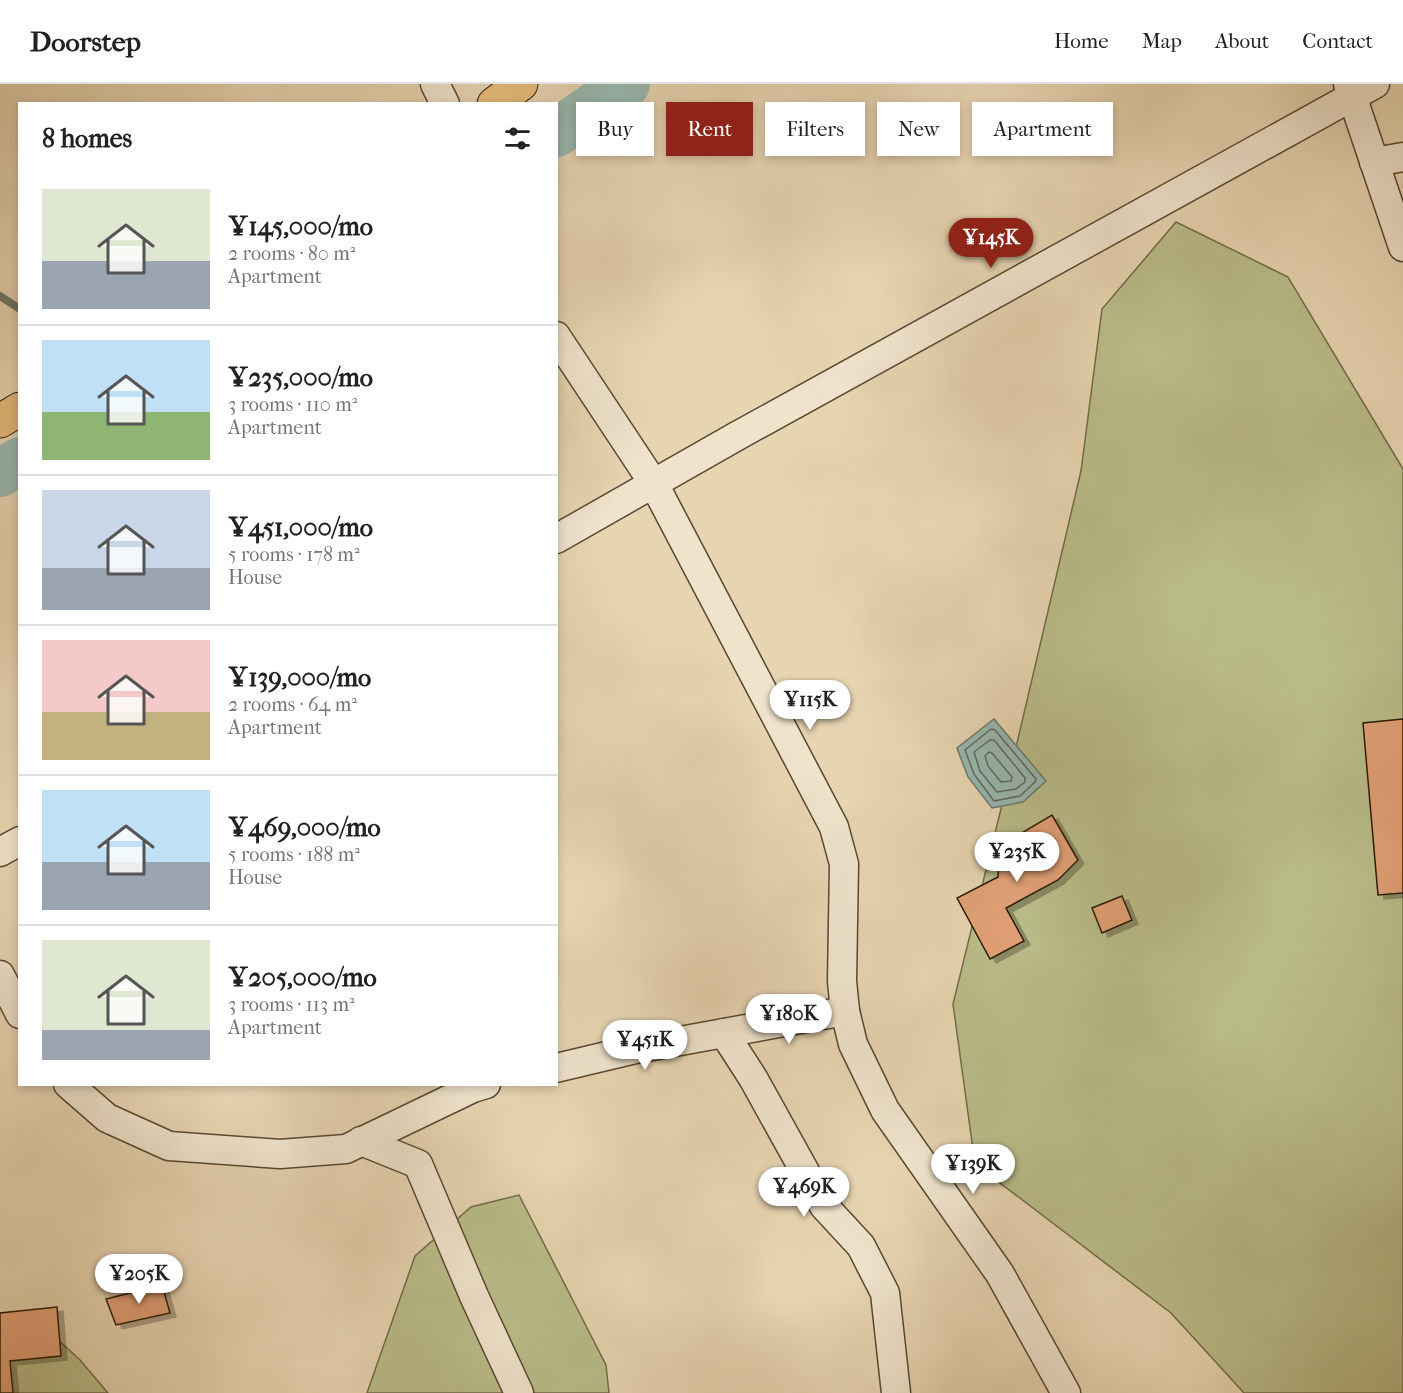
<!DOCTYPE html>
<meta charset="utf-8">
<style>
body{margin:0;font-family:"IM FELL French Canon",serif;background:#f6f6f6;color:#222;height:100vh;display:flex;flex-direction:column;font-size:22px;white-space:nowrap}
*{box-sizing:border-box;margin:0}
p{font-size:20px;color:#767676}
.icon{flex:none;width:33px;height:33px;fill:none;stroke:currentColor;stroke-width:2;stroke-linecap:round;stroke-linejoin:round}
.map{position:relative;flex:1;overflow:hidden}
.sheet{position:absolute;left:18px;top:18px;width:540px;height:984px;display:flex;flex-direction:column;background:#fff;border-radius:0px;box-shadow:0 3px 9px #0003}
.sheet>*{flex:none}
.hud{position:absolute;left:576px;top:18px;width:570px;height:54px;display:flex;gap:12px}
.price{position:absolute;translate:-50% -51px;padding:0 14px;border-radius:21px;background:#fff;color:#222;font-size:20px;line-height:39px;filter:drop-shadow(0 2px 3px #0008)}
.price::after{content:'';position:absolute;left:50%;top:36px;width:18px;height:14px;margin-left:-9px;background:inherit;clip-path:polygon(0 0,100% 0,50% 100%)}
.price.current{background:#8f2418;color:#fff}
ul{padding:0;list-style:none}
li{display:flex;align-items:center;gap:18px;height:150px;padding:0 24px}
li+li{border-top:2px solid #e0e0e0}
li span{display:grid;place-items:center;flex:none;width:168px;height:120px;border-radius:0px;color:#555}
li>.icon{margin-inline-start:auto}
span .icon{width:72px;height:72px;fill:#fffc;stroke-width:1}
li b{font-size:26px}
h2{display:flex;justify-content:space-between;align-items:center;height:72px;padding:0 24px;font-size:26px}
.tag{padding:0 21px;border-radius:0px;background:#fff;box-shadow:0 3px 9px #0003;font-size:21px;line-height:54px}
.tag.current{background:#8f2418;color:#fff}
header{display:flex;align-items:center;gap:36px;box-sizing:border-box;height:84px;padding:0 30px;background:#fff;border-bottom:2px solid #e0e0e0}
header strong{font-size:28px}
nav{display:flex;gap:33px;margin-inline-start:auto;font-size:21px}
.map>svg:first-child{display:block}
</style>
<header>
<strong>Doorstep</strong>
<nav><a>Home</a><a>Map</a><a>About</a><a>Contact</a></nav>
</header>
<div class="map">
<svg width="1403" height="1309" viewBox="0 0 1403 1309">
<defs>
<filter id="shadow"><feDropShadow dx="6" dy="4" stdDeviation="0" flood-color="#0004"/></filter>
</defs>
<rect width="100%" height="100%" fill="#e7d4b1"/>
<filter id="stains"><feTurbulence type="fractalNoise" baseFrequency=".00333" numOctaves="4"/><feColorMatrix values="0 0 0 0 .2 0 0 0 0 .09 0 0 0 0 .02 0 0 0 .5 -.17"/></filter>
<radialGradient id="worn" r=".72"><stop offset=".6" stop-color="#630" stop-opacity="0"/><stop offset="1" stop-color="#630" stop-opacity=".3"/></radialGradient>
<g fill="#b9bc89" stroke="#716b48" stroke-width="1.5">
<polygon points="1176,138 1288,193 1403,385 1403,1309 1244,1309 1171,1229 975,1080 953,920 1013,676 1081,387 1102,225"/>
<polygon points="519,1111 606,1281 609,1309 367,1309 415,1172 471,1123"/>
<polygon points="28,1228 80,1276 108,1309 0,1309 0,1235"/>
</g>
<polygon fill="#97b7b0" stroke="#6b786c" stroke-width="1.5" points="994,635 1046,697 1023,718 992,724 968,693 957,664"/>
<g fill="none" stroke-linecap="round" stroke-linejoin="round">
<g stroke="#60685b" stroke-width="1.5">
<polygon points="991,645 995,646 1036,695 1035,698 1020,712 994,717 974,690 965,666"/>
<polygon points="990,656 994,656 1025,694 1025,698 1016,705 997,708 980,687 974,668"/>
<polygon points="989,668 992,669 1012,693 1011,697 1001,698 988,682 985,672"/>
</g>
<polyline stroke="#6b786c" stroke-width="8" points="0,212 20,225"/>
<g stroke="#97b7b0" stroke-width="48">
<polyline points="556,49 626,0"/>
<polyline points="0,389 20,377"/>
</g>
</g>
<g fill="#e1a075" stroke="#291a06" stroke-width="1.5" filter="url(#shadow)">
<polygon points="1403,635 1403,809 1378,811 1363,639"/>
<polygon points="1052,731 1078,776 1058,796 1006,824 1024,857 990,875 957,814 998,793 1000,762"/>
<polygon points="1122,812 1132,836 1102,849 1092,824"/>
<polygon points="162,1201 170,1229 116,1241 106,1215"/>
<polygon points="57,1223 61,1272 10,1277 13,1309 0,1309 0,1229"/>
</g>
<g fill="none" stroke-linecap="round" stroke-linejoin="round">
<defs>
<g id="minor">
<polyline points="435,0 445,20"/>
<polyline points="1348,0 1403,163"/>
<polyline points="1374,78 1403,73"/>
<polyline points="556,252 654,400 834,743 844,780 842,897 845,927 853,960 885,1026 1000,1190 1066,1309"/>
<polyline points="556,455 737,352 1375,0"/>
<polyline points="0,768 20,757"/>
<polyline points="0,891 20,930"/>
<polyline points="724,949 753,994 824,1122 861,1162 885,1209 896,1309"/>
<polyline points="556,984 636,965 845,927"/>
<polyline points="68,1000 107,1034 169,1062 280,1070 346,1065 473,1004 486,1000"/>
<polyline points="361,1057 418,1080 474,1212 519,1309"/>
</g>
<g id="primary">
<polyline points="494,20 521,0"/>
<polyline points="0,337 20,325"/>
</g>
</defs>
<use href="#minor" stroke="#584831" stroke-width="31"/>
<use href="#primary" stroke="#291a06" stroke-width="35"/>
<use href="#minor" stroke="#efe3cc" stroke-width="28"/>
<use href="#primary" stroke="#e4ba78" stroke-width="33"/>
</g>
<rect width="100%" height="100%" filter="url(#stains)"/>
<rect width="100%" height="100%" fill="url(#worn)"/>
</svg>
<b class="price current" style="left:991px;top:185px">¥145K</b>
<b class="price" style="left:810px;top:647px">¥115K</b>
<b class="price" style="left:1017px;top:799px">¥235K</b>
<b class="price" style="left:789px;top:961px">¥180K</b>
<b class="price" style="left:645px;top:987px">¥451K</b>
<b class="price" style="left:973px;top:1111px">¥139K</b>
<b class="price" style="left:804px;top:1134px">¥469K</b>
<b class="price" style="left:139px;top:1221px">¥205K</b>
<div class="hud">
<a class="tag">Buy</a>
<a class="tag current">Rent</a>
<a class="tag">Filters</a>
<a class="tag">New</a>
<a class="tag">Apartment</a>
</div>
<section class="sheet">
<h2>8 homes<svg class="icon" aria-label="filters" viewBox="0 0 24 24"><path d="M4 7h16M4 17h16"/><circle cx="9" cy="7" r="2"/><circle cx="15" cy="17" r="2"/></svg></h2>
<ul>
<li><span style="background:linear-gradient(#dfe7d0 60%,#9aa5b1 0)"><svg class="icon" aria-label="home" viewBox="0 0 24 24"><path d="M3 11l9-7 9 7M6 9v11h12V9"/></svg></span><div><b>¥145,000/mo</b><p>2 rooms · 80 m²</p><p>Apartment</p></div></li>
<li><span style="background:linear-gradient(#bfe0f5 60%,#8fb573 0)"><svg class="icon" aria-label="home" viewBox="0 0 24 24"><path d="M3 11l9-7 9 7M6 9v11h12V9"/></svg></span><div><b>¥235,000/mo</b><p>3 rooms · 110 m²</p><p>Apartment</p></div></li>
<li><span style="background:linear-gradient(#c9d6e8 65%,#9aa5b1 0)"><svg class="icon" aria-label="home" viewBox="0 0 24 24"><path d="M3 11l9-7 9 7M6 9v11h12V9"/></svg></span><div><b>¥451,000/mo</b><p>5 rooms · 178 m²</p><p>House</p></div></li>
<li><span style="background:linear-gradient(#f6c9c9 60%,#c2b280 0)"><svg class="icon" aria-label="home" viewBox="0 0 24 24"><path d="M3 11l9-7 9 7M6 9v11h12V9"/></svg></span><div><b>¥139,000/mo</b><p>2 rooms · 64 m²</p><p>Apartment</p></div></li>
<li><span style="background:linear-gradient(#bfe0f5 60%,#9aa5b1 0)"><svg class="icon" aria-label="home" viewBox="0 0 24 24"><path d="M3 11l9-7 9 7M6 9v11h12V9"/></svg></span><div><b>¥469,000/mo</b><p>5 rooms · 188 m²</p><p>House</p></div></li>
<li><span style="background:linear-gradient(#dfe7d0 75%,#9aa5b1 0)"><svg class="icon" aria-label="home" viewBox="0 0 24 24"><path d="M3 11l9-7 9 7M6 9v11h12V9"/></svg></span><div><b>¥205,000/mo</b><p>3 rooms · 113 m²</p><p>Apartment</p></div></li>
</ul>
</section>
</div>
